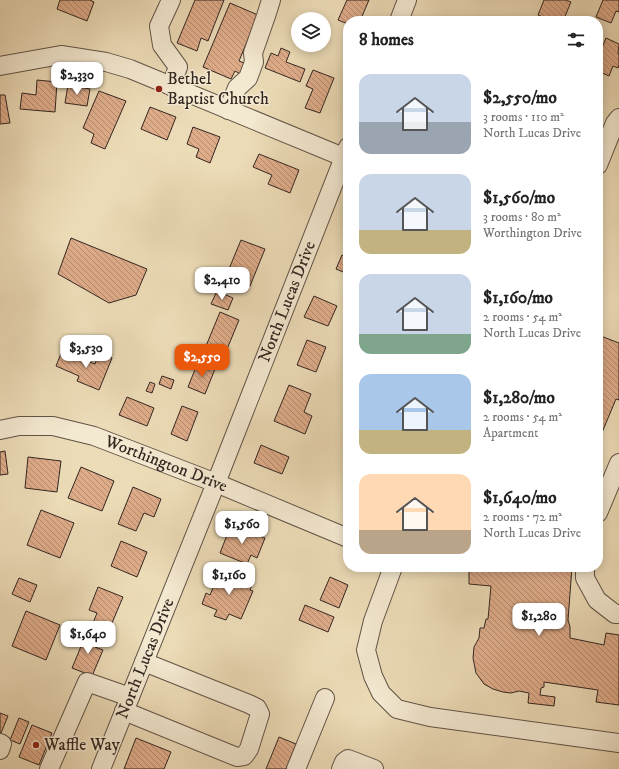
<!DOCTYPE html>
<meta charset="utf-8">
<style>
body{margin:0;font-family:"IM FELL DW Pica",serif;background:#f2f2f2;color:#222;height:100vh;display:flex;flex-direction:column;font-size:15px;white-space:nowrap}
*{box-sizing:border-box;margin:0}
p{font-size:13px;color:#767676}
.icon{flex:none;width:22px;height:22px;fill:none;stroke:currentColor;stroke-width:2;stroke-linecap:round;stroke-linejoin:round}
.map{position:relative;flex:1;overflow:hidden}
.panel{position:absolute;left:343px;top:16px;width:260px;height:556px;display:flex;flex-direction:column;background:#fff;border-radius:16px;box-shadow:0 2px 10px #0003}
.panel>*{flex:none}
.controls{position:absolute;left:291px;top:12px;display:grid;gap:8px}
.controls a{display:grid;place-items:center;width:40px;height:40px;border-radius:50%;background:#fff;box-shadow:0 2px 10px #0003;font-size:20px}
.price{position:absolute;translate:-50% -34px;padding:0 9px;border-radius:8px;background:#fff;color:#222;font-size:13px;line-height:26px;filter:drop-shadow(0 1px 2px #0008)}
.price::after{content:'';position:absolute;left:50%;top:24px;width:12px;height:9px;margin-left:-6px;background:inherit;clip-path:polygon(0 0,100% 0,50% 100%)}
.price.selected{background:#ea580c;color:#fff}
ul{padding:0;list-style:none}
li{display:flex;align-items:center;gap:12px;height:100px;padding:0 16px}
li span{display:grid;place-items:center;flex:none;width:112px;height:80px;border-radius:12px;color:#555}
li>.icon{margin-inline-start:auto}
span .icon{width:48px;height:48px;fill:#fffc;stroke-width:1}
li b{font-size:17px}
h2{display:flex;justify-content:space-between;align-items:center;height:48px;padding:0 16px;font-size:17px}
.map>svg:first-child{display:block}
</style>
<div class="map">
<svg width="619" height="769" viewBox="0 0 619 769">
<defs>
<pattern id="building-back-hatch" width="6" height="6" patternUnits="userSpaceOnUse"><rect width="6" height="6" fill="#dfac8a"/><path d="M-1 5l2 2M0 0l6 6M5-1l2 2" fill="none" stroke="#b58c70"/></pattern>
</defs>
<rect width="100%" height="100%" fill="#ecdbb7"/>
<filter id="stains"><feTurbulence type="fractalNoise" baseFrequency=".005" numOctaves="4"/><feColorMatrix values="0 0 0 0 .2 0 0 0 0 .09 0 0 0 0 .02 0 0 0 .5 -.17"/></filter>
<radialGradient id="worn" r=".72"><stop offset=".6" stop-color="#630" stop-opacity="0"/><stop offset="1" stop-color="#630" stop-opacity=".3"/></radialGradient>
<g fill="url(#building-back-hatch)" stroke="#332621">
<polygon points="60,0 90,0 94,2 87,21 57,9"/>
<polygon points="195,0 224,0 208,41 201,38 197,51 177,43"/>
<polygon points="347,0 369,0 360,21 348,21 348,24 338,20"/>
<polygon points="544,0 566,0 571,2 563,21 552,21 538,15"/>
<polygon points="603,0 619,0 619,12 616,11 611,23 596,17"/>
<polygon points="230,3 258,15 239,61 249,65 244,76 235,71 231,79 203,67"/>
<polygon points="606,38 619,44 618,54 619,54 619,65 618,68 613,66 609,76 598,71 598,57"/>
<polygon points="281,48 290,52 286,62 305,69 300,82 265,68 271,53 278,56"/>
<polygon points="313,70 334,78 320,113 305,108 313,89 306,86"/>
<polygon points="37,80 57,82 55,112 20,109 22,93 36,95"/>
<polygon points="68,85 90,89 87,106 65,103"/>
<polygon points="99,91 126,101 105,149 91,143 94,134 83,128"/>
<polygon points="0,95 5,95 10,123 0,124"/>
<polygon points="150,107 176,117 167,140 141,129"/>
<polygon points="193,127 220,137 210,163 196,157 199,149 187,144"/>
<polygon points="259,154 299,170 290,193 268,184 272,175 253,167"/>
<polygon points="71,238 147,269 136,295 109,303 58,274"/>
<polygon points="241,240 265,249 250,286 226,276"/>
<polygon points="348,251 348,274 336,269 342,255 346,257"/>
<polygon points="217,291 233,298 228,310 211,304"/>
<polygon points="314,296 337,306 328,326 304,317"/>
<polygon points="220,312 239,320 225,354 206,346"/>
<polygon points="598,335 619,343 619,400 616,399 598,442"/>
<polygon points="307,340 326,347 316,372 297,365"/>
<polygon points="62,351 95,364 99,353 112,358 99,390 77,381 79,376 56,366"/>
<polygon points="198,362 215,369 205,394 188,387"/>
<polygon points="162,376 174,380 171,389 159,384"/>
<polygon points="150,382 155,384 152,393 146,391"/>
<polygon points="289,385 311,394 304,412 312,416 305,434 274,421"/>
<polygon points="127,397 154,408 147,426 119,415"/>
<polygon points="182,406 198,412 187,441 171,434"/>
<polygon points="261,445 289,457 282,474 254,463"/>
<polygon points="5,451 8,474 0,475 0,452"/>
<polygon points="28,457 61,461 57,492 25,488"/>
<polygon points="81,467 114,481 102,511 68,498"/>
<polygon points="133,487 161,499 154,517 144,513 136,531 118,524"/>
<polygon points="41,510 74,523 60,558 27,545"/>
<polygon points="231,525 265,538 257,558 251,555 247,564 220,553"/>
<polygon points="121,541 147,552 137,577 111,566"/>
<polygon points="464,567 572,567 568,620 570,627 570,638 604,645 606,633 619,635 619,705 596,702 598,690 544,682 544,687 541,688 540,695 555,697 554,706 528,703 529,693 519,691 511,693 503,692 493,689 484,684 476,673 473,658 474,647 479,638 480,628 484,628 486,619 488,619 491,586 469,584 469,570"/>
<polygon points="221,569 253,582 250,590 253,591 241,619 229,614 226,620 214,616 217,610 202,604 206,593 210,595"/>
<polygon points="330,577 348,585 339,608 320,600"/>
<polygon points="19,578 37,585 30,602 12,594"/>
<polygon points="98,587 123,597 109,630 93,623 97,613 89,610"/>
<polygon points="305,605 334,617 328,632 299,620"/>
<polygon points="26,611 60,625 46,660 12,646"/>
<polygon points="87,632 100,637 95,647 103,650 92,676 72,668"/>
<polygon points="0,713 8,716 1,733 0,733"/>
<polygon points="19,718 29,722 20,744 10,740"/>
<polygon points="32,725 52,733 39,765 19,757"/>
<polygon points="279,737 296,744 286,769 266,769"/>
<polygon points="136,738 171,752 164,769 124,769"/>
</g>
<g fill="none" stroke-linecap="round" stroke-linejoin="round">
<defs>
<g id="minor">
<polyline points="171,0 159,26 162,45 178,67 171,86"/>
<polyline points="399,21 407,0"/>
<polyline points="0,66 61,55 106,62 130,69 348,159"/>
<polyline points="228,110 237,88 248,78 254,62 253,53 266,16 271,0"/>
<polyline points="598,165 615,123 619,118"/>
<path id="s1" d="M0 430 19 426H53L94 436 216 483 348 538"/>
<polyline points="598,513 619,463"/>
<polyline points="393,567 373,621 366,650 373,676 381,693 397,709 430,717 619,743"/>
<polyline points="585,567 585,578 597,600 615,614 619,614"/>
<polyline points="124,711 237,757 244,756 249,749 260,714 257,708 249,704 144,662"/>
<polyline points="0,743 2,744 0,750"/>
<polyline points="49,769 87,682 130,697"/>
<path id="s2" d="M101 769 216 483 348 147"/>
<polyline points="296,769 325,698"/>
<polyline points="341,769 344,762 348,759 374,769"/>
</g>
</defs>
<use href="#minor" stroke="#615346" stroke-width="20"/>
<use href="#minor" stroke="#f3e8d0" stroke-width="18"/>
</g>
<g fill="#8f2418" stroke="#f3e8d0" stroke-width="1.5">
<circle cx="159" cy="89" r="4"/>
<circle cx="36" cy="745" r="4"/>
</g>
<g text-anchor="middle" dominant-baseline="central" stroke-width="3" stroke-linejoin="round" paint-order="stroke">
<g font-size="17" fill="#332621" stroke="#f3e8d0" text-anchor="start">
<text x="167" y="79">Bethel<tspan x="167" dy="20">Baptist Church</tspan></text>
<text x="44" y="745">Waffle Way</text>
</g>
<g font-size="17" fill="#332621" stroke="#f3e8d0">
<text stroke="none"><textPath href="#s2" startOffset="503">North Lucas Drive</textPath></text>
<text stroke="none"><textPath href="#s1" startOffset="173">Worthington Drive</textPath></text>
<text stroke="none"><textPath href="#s2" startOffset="119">North Lucas Drive</textPath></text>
</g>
</g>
<rect width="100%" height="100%" filter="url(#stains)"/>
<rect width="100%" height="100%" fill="url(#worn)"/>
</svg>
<div class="controls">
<a><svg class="icon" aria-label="layers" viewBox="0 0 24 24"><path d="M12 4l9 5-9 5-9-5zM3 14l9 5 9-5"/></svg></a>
</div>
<b class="price" style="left:77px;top:96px">$2,330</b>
<b class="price" style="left:222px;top:301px">$2,410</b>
<b class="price" style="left:86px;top:369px">$3,530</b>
<b class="price selected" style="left:202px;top:378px">$2,550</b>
<b class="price" style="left:242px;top:545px">$1,560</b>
<b class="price" style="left:229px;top:596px">$1,160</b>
<b class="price" style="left:539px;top:637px">$1,280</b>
<b class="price" style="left:88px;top:655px">$1,640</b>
<section class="panel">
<h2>8 homes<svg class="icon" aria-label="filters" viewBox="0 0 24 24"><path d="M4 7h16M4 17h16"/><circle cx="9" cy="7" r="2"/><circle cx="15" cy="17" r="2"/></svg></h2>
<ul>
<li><span style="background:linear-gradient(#c9d6e8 60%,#9aa5b1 0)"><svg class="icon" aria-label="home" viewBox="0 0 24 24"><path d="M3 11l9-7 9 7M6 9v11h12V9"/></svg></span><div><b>$2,550/mo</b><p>3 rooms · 110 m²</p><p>North Lucas Drive</p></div></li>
<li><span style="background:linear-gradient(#c9d6e8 70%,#c2b280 0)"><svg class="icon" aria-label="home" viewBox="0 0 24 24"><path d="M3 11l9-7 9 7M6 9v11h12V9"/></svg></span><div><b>$1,560/mo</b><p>3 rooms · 80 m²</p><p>Worthington Drive</p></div></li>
<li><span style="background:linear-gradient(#c9d6e8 75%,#7fa58c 0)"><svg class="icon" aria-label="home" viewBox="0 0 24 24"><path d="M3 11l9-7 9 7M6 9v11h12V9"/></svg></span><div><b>$1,160/mo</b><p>2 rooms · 54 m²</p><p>North Lucas Drive</p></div></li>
<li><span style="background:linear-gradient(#a9c7e8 70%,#c2b280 0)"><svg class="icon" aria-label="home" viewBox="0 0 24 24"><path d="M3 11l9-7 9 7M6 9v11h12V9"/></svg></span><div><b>$1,280/mo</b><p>2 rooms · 54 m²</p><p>Apartment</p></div></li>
<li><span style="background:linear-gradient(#ffd9b3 70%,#b9a48a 0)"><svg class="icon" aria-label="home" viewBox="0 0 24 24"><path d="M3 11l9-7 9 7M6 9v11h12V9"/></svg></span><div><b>$1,640/mo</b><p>2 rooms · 72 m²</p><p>North Lucas Drive</p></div></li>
</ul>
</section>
</div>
